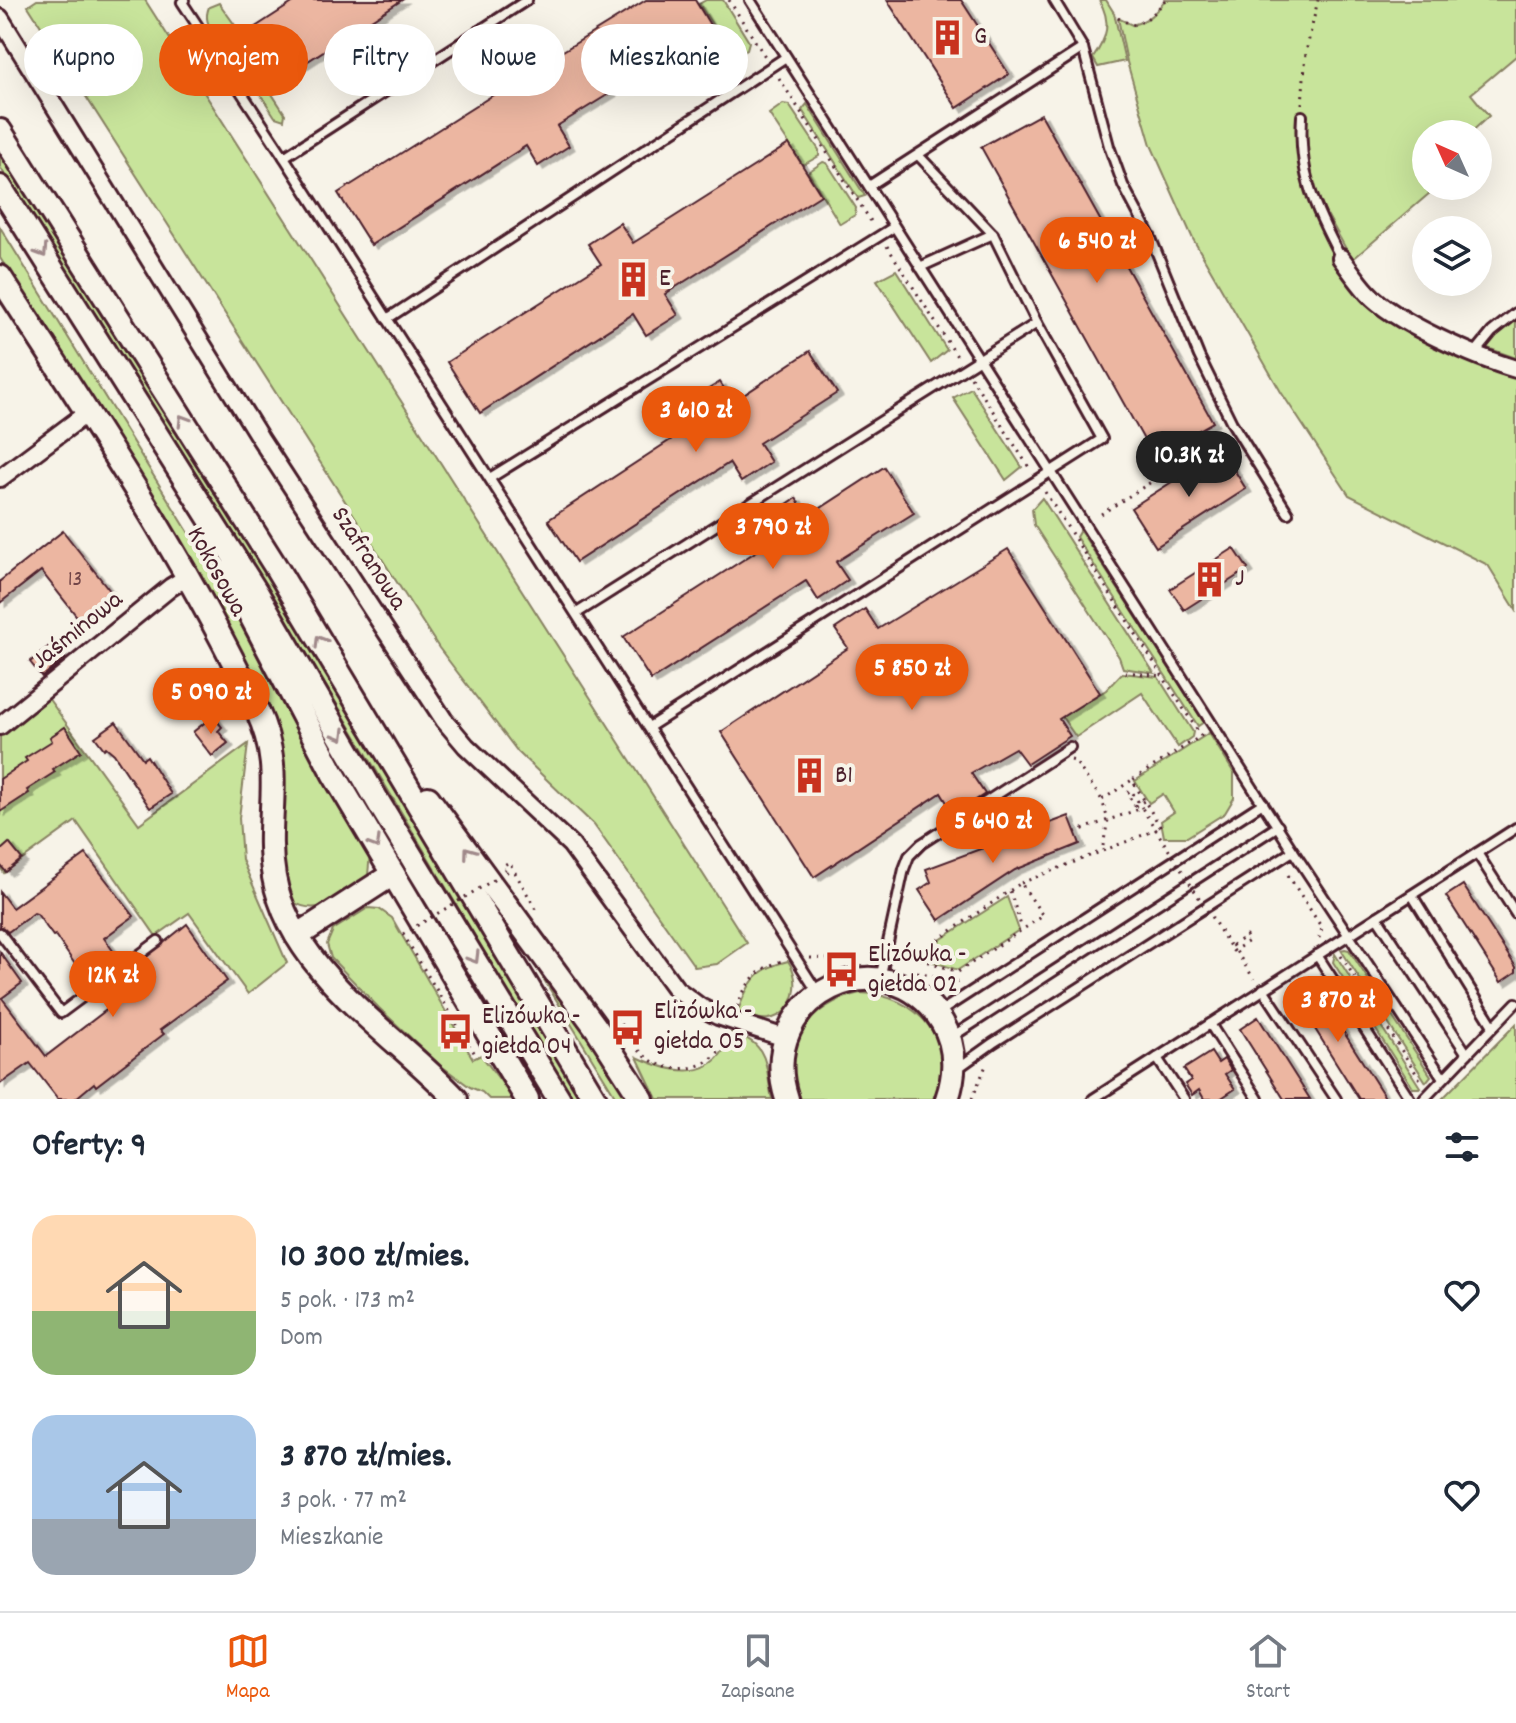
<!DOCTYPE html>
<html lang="pl">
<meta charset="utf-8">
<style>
body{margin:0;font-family:Dekko,sans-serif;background:#f6f6f7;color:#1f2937;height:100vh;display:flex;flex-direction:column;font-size:30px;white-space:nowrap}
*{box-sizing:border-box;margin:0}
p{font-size:26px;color:#747a83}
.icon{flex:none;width:44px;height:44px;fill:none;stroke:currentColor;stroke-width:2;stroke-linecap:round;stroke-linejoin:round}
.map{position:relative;height:1099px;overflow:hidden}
.side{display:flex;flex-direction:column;background:#fff;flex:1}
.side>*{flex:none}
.hud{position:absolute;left:24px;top:24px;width:800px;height:72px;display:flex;gap:16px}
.needle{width:52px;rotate:315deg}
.fabs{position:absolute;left:1412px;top:120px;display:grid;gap:16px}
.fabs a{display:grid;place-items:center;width:80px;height:80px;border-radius:50%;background:#fff;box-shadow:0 8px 32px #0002;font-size:40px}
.price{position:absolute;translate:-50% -68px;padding:0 18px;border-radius:28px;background:#ea580c;color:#fff;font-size:26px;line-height:52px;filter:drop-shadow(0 2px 4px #0008)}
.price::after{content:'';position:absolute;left:50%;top:48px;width:24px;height:18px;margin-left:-12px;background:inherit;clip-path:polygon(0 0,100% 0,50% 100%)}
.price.selected{background:#222;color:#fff}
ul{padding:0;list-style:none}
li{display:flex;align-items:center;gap:24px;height:200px;padding:0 32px}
li span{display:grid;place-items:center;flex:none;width:224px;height:160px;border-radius:24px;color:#555}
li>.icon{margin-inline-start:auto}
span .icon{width:96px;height:96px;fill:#fffc;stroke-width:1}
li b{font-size:34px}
h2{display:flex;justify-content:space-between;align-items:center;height:96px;padding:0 32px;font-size:34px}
.pill{padding:0 28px;border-radius:36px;background:#fff;box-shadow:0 8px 32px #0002;font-size:28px;line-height:72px}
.pill.selected{background:#ea580c;color:#fff}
.dock{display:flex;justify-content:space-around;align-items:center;height:112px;border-top:2px solid #e0e1e3;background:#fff;font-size:22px;color:#747a83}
.dock a{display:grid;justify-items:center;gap:4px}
.dock .selected{color:#ea580c}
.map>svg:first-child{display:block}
</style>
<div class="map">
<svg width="1516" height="1099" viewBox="0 0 1516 1099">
<defs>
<filter id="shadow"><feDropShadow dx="5.5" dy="3.5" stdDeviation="0" flood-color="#0004"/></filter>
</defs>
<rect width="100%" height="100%" fill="#f7f3e8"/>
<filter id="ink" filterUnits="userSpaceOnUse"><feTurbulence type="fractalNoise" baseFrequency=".0125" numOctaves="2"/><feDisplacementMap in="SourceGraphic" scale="16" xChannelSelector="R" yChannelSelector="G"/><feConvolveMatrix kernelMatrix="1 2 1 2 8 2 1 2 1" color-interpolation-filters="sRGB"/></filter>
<g filter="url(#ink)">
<g fill="#c8e49b" stroke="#898263" stroke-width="2">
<polygon points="37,0 145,0 747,943 717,964 695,967 594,825 518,752 439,648 28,6"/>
<polygon points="706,0 723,0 749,42 747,49 733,57 699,4"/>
<path d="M1099 0H1106L1114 13 1125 61 1098 67 1093 58C1107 38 1112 22 1099 0Z"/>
<path d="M1165 0H1516V56L1471 94 1489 116 1469 134H1426V186H1438L1352 260 1328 216 1319 224 1346 280 1386 317 1516 369V610L1488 565 1349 495 1281 392 1193 239 1151 145 1127 62 1118 18 1132 25C1148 21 1155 13 1165 0Z"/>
<path d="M219 3 237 28 218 40C211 28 203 21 209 7Z"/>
<polygon points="232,40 237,40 285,114 284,120 275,117 229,45"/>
<polygon points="783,104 789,105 819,150 819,156 803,165 769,114"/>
<polygon points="807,104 865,196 858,198 802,110"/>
<polygon points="0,150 191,448 359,722 455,889 582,1099 572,1099 301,644 0,167"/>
<polygon points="823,162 827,163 856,208 855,215 840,224 808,172"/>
<path d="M0 227 213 572 303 743 370 853 368 875C347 894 320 920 292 901L280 869 284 763 280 738 270 714 195 565 0 258Z"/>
<polygon points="896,270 947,350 931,363 877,280"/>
<polygon points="1516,317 1516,358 1482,346"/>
<polygon points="971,388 1022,467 1006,480 953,398"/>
<polygon points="1042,498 1154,673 1123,668 1119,657 1034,525 1032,509"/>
<polygon points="1080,530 1204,722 1198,726 1076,537"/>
<polygon points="1122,673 1158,677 1193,732 1192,737 1178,747 1142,693 1076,737 1062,717 1106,690"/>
<polygon points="43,691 139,824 248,744 239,818 242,860 287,963 248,994 189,913 156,936 76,821 4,873 0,867 0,726"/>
<polygon points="1209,733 1234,773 1234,798 1225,813 1187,837 1164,837 1161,821 1174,812 1163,794 1149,803 1135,781"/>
<polygon points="1007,897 1019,930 958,970 915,956"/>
<polygon points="368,908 379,909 392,918 473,1059 481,1055 514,1099 489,1099 482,1092 470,1087 440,1065 379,1008 331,958 327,944 333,930"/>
<polygon points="1345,949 1349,950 1431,1076 1426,1082 1341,950"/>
<polygon points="527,952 570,1008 630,1099 617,1099"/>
<polygon points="1335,954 1420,1087 1419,1088 1413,1088 1333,962"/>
<path d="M788 961C802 980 796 1014 769 1019 759 1021 747 1016 737 1013 749 983 754 969 788 961Z"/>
<path d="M860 993C917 994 961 1043 933 1099H801C777 1048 809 1004 860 993Z"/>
<polygon points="1516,1024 1516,1099 1442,1099"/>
<path d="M731 1033C770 1042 765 1066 772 1099H657L637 1057C674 1074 716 1083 731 1033Z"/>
</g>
<g fill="#ecb6a1" stroke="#4a1f2b" stroke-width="2" filter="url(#shadow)">
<polygon points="297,0 402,0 274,83 243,35"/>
<polygon points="646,0 695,0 713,30 557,126 569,146 538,166 526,146 371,245 338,193 493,95 480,76 496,65 512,56 524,75"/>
<polygon points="887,0 961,0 1009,74 957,108"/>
<polygon points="1041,114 1213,422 1153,456 981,147"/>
<polygon points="789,144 821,195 665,294 678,315 646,335 633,314 480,413 447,362 601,264 588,244 620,223 633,243"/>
<polygon points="810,351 837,393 759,443 771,462 741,482 729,463 576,562 548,520 701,420 689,401 720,382 733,402"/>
<polygon points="1222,450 1246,489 1156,547 1131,508"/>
<polygon points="884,467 914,513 836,562 848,580 818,600 806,581 651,680 623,637 777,538 765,518 781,508 796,498 807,517"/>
<polygon points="63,531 111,592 79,619 41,571 0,603 0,581"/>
<polygon points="1234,548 1248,569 1184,610 1170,589"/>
<polygon points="1008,549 1100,693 1059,719 1070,736 1027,764 1015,748 971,773 985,794 968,805 954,814 941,793 814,877 721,732 848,648 835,629 865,609 878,629"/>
<polygon points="53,643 65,658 42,677 30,662"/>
<polygon points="213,716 222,727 218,731 228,743 212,756 193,732"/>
<polygon points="116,722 143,759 147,756 171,794 150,808 114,754 106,747 104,749 95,737"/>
<polygon points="65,727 81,751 53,769 55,772 27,790 29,793 0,812 0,779 27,761 25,758 52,741 50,737"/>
<polygon points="1069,816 1080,844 1015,870 939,920 919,890 931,882 926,869"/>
<polygon points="9,843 22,859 6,872 0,865 0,851"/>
<polygon points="86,854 134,916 104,938 116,955 83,976 55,935 53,936 37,914 34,913 8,932 0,926 0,892 12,908"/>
<polygon points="1463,885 1516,967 1516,972 1501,982 1446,896"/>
<polygon points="187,924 227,981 160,1030 164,1034 96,1086 94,1083 75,1099 58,1099 30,1063 0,1084 0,952 22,983 2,998 46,1056 135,988 124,975"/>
<polygon points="1312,982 1386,1099 1359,1099 1293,994"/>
<polygon points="1258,1017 1310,1099 1284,1099 1240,1029"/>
<polygon points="1211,1052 1218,1063 1224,1059 1231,1070 1225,1074 1235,1089 1220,1099 1204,1099 1199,1090 1192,1095 1185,1084 1191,1080 1184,1069"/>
</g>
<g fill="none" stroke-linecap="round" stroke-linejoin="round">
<defs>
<g id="lane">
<polyline points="184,0 182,2 284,157"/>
<polyline points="527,0 284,157 818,993"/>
<polyline points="750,0 1293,851 1443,1078"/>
<polyline points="1054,0 1083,48 1109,146 1123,185 1150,236 1199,356 1232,423 1288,513"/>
<path d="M1302 116C1298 173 1315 209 1341 258"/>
<polyline points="869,186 1083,48"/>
<polyline points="920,267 993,234"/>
<polyline points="387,319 786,57"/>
<polyline points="1474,354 1492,332 1516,313"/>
<polyline points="490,478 894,227"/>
<polyline points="577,613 1037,323"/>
<polyline points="649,727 1102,439 1037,323 993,234 918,155"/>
<polyline points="1477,853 1516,828"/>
<polyline points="1412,895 1493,1026"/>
<polyline points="1377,917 1467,1054"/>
<polyline points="0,933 61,1013 158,941"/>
<polyline points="1317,955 1410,1099"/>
<polyline points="880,979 904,869 909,856 921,844 1070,747"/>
<polyline points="1263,989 1336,1099"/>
<polyline points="938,1013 1263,803"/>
<polyline points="1210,1024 1258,1099"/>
<polyline points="950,1038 1278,826"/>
<polyline points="1157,1058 1184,1099"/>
<polyline points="958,1068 993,1043 1293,851"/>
<polyline points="1093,1099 1477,853 1516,914"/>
<polyline points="1424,1099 1516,1003"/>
</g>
<g id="street">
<polyline points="0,18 260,438 444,720 466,746 571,845 676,989 700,1007 718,1016 785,1038"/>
<path d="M1341 258C1350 270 1358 282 1368 293 1394 322 1478 358 1516 369"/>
<polyline points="0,478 87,413"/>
<polyline points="0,726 171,587 189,576"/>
</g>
<g id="secondary">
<polyline points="0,131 274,564 595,1099"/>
<polyline points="0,187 258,595 380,805 559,1099"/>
<path d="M0 277C91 419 186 558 257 710 287 774 263 816 274 877 291 972 394 1033 456 1099"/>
<polyline points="228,572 333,773 527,1099"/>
<polyline points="428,798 597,1029 642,1099"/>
<polyline points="297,936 393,874"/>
<path d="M787 1099C753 995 887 932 942 1022 956 1046 956 1073 947 1099"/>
</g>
</defs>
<use href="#lane" stroke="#4a1f2b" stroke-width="14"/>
<use href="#street" stroke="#4a1f2b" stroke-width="22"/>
<use href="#secondary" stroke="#4a1f2b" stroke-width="28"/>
<g stroke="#4a1f2b" stroke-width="3" stroke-dasharray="2 6" stroke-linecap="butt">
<polyline points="729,0 766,58"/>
<path d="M1118 18 1132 25C1148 21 1155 13 1165 0"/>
<polyline points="779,78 874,226"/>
<polyline points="1302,104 1306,52 1318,0"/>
<polyline points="887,246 958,358"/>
<polyline points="971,377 1030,469"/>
<polyline points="1045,492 1201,736 1132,780"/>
<polyline points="1101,514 1217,440"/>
<polyline points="1125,672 1163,676"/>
<polyline points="1071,760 1075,761 1102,800"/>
<polyline points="1135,806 1144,801"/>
<polyline points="979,820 994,844"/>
<polyline points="504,870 506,868 504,865 509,862 537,911"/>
<polyline points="1288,875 1322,928 1319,938"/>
<polyline points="1021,883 1161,828 1132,780 1102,800 1108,820 1102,851"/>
<polyline points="1010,891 1022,929"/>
<polyline points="403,934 475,1054"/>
<polyline points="1232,945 1254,979"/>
<polyline points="898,951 958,972 1043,916 1021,883 913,957"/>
<polyline points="1341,956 1423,1084"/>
<polyline points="810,958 854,960"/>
<polyline points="917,972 960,982"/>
<path d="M737 1007C746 983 757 968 782 961"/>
<path d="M610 1012C623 1024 631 1044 645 1056 671 1078 715 1071 727 1037"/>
<polyline points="972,1099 987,1063"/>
</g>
<use href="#lane" stroke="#f7f3e8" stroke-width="8"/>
<use href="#street" stroke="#f7f3e8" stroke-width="16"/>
<use href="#secondary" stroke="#f7f3e8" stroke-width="22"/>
<g stroke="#4a1f2b" stroke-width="3" stroke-dasharray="2 6" stroke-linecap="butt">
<polyline points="1135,806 1127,793 1131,790 1142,808"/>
<polyline points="1075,832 1142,808 1233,951 1249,941 1246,936 1232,945"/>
<polyline points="403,934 512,869"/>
</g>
</g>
<defs><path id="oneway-chevron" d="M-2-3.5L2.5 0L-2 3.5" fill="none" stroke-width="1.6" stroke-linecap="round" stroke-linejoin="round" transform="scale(2)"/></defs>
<g stroke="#a0898a">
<use href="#oneway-chevron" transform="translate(42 252) rotate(58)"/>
<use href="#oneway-chevron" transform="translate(183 420) rotate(-122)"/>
<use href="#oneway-chevron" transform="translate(320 641) rotate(-121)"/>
<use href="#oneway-chevron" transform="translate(340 735) rotate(60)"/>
<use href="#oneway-chevron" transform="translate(375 843) rotate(59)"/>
<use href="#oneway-chevron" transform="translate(469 852) rotate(-126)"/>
<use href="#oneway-chevron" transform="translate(474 958) rotate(59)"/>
</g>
</g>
<defs>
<symbol id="building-bare" viewBox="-9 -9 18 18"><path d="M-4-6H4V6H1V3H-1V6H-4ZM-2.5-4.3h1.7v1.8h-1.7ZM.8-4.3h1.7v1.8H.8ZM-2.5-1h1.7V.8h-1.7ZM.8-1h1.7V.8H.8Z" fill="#c8321e" stroke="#f7f3e8" stroke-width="2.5" paint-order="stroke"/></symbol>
<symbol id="bus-bare" viewBox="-9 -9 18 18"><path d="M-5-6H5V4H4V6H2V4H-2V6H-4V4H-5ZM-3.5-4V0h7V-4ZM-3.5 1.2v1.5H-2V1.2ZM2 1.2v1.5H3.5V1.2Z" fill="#c8321e" stroke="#f7f3e8" stroke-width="2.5" paint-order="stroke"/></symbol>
</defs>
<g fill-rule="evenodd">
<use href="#building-bare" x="922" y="12" width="51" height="51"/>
<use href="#building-bare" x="608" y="254" width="51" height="51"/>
<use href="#building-bare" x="1184" y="554" width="51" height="51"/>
<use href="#building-bare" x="784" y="750" width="51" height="51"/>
<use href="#bus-bare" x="816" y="944" width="51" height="51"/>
<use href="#bus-bare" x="602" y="1002" width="51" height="51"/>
<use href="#bus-bare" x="430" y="1006" width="51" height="51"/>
</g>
<g text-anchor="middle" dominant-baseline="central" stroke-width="8" stroke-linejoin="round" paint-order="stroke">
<g font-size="22" fill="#724548">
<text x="75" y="580">13</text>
</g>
<g font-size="26" fill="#4a1f2b" stroke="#f7f3e8" text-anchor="start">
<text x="974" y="37">G</text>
<text x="659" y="279">E</text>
<text x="1235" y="579">J</text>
<text x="835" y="776">B1</text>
<text x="868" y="955">Elizówka -<tspan x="868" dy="30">giełda 02</tspan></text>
<text x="654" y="1012">Elizówka -<tspan x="654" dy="30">giełda 05</tspan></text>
<text x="482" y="1017">Elizówka -<tspan x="482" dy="30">giełda 04</tspan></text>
</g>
<g font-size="26" fill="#4a1f2b" stroke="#f7f3e8">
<text transform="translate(368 559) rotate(57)">Szafranowa</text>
<text transform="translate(216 572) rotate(61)">Kokosowa</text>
<text transform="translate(78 631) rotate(-39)">Jaśminowa</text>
</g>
</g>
</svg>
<div class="fabs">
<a><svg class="needle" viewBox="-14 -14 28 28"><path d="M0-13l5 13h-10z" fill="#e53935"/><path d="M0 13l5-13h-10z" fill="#747a83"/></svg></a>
<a><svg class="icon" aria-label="layers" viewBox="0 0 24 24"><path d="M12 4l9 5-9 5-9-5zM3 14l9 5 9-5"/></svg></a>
</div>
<b class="price" style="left:1097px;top:285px">6 540 zł</b>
<b class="price" style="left:696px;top:454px">3 610 zł</b>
<b class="price selected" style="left:1189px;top:499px">10.3K zł</b>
<b class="price" style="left:773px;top:571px">3 790 zł</b>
<b class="price" style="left:912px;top:712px">5 850 zł</b>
<b class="price" style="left:211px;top:736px">5 090 zł</b>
<b class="price" style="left:993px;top:865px">5 640 zł</b>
<b class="price" style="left:113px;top:1019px">12K zł</b>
<b class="price" style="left:1338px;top:1044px">3 870 zł</b>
<div class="hud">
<a class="pill">Kupno</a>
<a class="pill selected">Wynajem</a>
<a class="pill">Filtry</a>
<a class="pill">Nowe</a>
<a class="pill">Mieszkanie</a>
</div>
</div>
<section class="side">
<h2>Oferty: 9<svg class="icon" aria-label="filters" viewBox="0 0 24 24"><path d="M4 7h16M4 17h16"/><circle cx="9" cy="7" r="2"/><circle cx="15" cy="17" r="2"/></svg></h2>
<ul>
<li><span style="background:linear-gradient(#ffd9b3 60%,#8fb573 0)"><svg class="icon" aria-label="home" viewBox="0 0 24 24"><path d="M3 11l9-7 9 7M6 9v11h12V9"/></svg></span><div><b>10 300 zł/mies.</b><p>5 pok. · 173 m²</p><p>Dom</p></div><svg class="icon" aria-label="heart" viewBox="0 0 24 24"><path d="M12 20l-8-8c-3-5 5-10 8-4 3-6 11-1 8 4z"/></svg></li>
<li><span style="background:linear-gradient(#a9c7e8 65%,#9aa5b1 0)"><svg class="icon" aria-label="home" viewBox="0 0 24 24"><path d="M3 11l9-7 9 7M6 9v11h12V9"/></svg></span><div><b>3 870 zł/mies.</b><p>3 pok. · 77 m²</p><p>Mieszkanie</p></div><svg class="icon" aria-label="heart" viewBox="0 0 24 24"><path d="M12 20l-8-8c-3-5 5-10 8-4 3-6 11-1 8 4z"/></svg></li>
</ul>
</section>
<nav class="dock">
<a class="selected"><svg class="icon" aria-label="map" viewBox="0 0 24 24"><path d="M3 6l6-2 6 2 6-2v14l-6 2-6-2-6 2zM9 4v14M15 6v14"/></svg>Mapa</a>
<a><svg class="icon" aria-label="saved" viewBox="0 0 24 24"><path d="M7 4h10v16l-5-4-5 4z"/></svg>Zapisane</a>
<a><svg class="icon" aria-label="home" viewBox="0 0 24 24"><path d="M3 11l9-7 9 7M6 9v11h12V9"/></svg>Start</a>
</nav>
